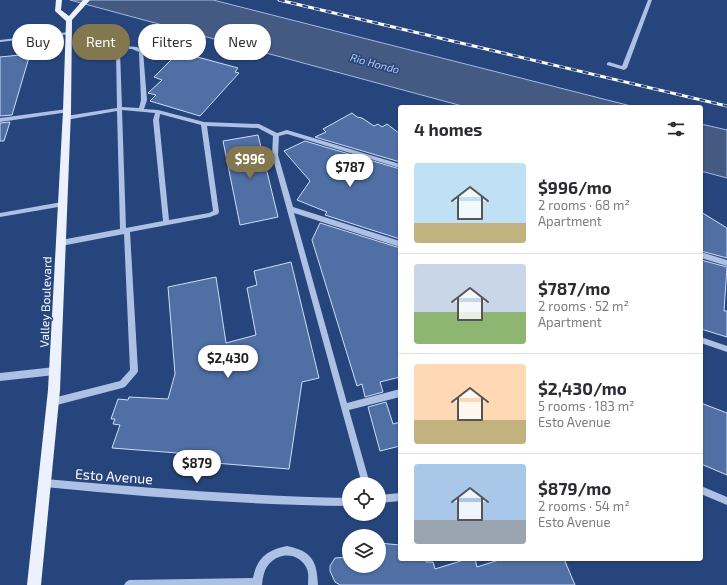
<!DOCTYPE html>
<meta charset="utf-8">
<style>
body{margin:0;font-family:"Exo 2",sans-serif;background:#f7f7f7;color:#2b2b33;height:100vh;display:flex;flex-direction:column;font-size:15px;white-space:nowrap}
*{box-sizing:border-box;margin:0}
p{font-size:13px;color:#7c7c81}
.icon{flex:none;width:22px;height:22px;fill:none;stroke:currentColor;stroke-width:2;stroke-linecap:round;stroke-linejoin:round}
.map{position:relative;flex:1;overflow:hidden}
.sheet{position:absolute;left:398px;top:105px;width:305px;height:456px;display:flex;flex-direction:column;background:#fff;border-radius:4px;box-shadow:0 1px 3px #0004}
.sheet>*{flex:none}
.top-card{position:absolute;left:12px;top:24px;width:326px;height:36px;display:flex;gap:8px}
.fabs{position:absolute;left:342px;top:477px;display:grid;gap:8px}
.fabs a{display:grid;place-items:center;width:44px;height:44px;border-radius:50%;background:#fff;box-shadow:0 1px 3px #0004;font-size:20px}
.price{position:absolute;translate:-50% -34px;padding:0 9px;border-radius:14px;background:#fff;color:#222;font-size:13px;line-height:26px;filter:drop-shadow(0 1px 2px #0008)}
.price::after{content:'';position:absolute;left:50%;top:24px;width:12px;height:9px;margin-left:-6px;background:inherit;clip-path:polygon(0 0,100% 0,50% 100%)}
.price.active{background:#82774f;color:#fff}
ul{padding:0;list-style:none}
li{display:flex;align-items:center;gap:12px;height:100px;padding:0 16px}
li+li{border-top:1px solid #e1e1e2}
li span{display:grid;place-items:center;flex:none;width:112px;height:80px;border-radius:4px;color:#555}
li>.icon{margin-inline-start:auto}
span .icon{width:48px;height:48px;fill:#fffc;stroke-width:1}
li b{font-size:17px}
h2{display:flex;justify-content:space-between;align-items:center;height:48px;padding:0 16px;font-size:17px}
.pill{padding:0 14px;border-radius:18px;background:#fff;box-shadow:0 1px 3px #0004;font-size:14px;line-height:36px}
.pill.active{background:#82774f;color:#fff}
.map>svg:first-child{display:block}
</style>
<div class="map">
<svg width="727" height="585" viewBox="0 0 727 585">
<rect width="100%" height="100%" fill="#27457d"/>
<g fill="#445a82" stroke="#a1bbe5">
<polygon points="70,0 213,0 635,107 466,107"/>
<polygon points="701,124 727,130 727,178 701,171"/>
</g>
<g fill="#4f6fa5" stroke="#cfdcf4">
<polygon points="179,52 238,68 235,72 239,73 200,116 150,101 156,95 148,93 162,80 154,77"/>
<polygon points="30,54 12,115 0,116 0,57"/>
<polygon points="352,113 357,117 362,118 374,126 378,124 382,127 387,124 400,134 400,162 315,137 326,132 323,129"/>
<polygon points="10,122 4,141 0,141 0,123"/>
<polygon points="258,135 278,217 240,225 223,141"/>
<polygon points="305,141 400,169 400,239 325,215 327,212 297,200 310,181 284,151"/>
<polygon points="701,212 727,228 727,258 701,251"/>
<polygon points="320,223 400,248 400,377 380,382 383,392 365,397 362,384 357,386 312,240"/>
<polygon points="701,260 727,267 724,311 727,311 727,337 701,329"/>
<polygon points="291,262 319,378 302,382 289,469 202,462 204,455 112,448 120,425 113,424 115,419 111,419 118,399 128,400 129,397 168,399 175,374 168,287 216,277 226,343 256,335 247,288 257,285 254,271"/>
<polygon points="386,402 393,424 400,422 400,446 380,451 368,407"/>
<polygon points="701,403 727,413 727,475 701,464"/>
<polygon points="379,543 400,545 400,559 426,559 426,562 433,562 435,569 467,559 475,559 477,567 502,559 564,559 575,585 340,585 335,582 330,571 330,566 335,558 349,557 349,566 379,566"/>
</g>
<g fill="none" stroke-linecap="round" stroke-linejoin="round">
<g fill="#acc1e4" fill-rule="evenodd">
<polygon points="648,0 652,0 627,68 624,70 607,65 607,63 609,62 622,66"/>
<polygon points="69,32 71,33 71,34 0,42 0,40"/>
<path d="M126 46 137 47 143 51 147 100 144 109 158 110 204 122 259 124 277 133 287 130 400 164V168L287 134 279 136 278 155 293 207 400 241V247L294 213 347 403 400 389V397L349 410 370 484H362L272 155 273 136 258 128 207 126 219 212 218 214 210 217 130 232 138 371 137 373 125 387 122 388 53 406 50 405 49 402 50 399 53 398 120 381 130 370 124 234 61 246 58 243 61 240 120 229 117 111 66 120 63 118 66 116 117 108 116 50 119 48ZM124 49H132L139 52 141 100 139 108 122 107 120 51ZM122 110 155 113 153 120 163 221 126 228ZM160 114 201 125 213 211 209 213 169 220 159 120Z"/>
<polygon points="67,109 70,111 69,112 0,122 0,118"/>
<polygon points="62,202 64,202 65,204 64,206 0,217 0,213"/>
<polygon points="701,252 727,260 727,266 701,258"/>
<polygon points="701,337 727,346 727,352 701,343"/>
<polygon points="55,367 58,369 59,371 58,373 55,375 0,381 0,373"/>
<path d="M45 479C146 488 248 496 349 498V506C248 505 146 497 45 487L42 486 41 483 42 480Z"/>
<polygon points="701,486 727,497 727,505 701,494"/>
<polygon points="400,493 400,501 379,503 379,495"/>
<path d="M287 546C312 551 317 561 318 585H308C308 580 309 574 307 569 301 554 282 551 271 562 264 568 263 577 262 585H124L126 582 129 580 253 578C257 558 267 550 287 546Z"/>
</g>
<polygon fill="#ecf1fd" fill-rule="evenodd" points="56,0 62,0 61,10 69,16 83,0 90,0 72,20 71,111 60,390 41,585 27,585 48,390 63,111 66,21 55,11"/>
<defs>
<polyline id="rail" points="279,0 727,106"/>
</defs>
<use href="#rail" stroke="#fff" stroke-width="3"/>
<use href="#rail" stroke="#27457d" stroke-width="2" stroke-dasharray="6" stroke-linecap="butt"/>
</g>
<g text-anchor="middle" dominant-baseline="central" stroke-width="3" stroke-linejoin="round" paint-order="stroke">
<g font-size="11" font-style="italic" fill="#b7cbec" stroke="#27457d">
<text transform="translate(375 63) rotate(15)">Rio Hondo</text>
</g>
<g font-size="12" fill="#fff" stroke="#27457d">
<text transform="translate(45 302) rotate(-88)">Valley Boulevard</text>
</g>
<g font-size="14" fill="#fff" stroke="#27457d">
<text transform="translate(114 476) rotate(4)">Esto Avenue</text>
</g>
</g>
</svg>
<div class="fabs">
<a><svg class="icon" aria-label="locate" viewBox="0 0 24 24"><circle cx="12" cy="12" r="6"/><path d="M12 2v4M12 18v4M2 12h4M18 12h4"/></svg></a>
<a><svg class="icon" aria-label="layers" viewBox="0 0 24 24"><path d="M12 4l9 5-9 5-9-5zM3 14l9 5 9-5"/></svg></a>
</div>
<b class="price active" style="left:250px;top:180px">$996</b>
<b class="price" style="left:350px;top:188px">$787</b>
<b class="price" style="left:228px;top:379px">$2,430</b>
<b class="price" style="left:197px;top:484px">$879</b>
<div class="top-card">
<a class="pill">Buy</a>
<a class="pill active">Rent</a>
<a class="pill">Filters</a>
<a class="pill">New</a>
</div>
<section class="sheet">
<h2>4 homes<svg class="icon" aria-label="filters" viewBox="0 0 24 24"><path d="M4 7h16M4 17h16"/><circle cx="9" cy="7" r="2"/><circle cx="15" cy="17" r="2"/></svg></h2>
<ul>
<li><span style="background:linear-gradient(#bfe0f5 75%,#c2b280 0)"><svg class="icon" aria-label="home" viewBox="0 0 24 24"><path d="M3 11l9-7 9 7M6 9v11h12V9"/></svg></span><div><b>$996/mo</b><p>2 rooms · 68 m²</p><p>Apartment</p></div></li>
<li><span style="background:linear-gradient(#c9d6e8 60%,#8fb573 0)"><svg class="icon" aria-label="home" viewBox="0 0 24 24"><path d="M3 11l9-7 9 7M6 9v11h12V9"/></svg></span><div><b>$787/mo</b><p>2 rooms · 52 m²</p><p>Apartment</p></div></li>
<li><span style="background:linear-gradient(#ffd9b3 70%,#c2b280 0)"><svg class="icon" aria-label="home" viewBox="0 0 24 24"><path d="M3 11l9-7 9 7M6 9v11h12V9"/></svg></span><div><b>$2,430/mo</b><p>5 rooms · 183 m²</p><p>Esto Avenue</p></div></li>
<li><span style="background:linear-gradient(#a9c7e8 70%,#9aa5b1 0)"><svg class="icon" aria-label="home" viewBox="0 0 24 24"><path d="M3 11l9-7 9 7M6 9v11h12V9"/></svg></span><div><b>$879/mo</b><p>2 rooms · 54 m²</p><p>Esto Avenue</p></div></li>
</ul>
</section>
</div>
